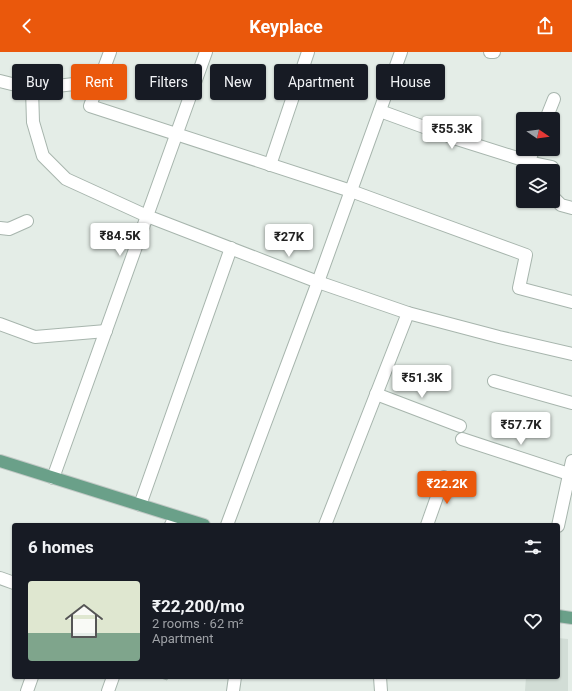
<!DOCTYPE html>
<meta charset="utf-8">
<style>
body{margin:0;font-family:Roboto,sans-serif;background:#20242c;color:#f1f3f6;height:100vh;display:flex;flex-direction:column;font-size:15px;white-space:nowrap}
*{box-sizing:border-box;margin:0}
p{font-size:13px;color:#9ea1a6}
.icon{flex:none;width:22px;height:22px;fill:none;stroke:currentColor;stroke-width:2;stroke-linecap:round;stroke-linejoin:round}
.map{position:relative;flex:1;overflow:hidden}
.sheet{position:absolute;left:12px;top:471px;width:548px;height:156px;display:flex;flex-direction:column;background:#171b24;border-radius:4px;box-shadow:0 1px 3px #0004}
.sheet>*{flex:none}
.banner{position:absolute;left:12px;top:12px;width:548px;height:36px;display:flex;gap:8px}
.needle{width:26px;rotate:103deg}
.tools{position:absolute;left:516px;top:60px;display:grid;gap:8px}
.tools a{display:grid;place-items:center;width:44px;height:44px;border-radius:4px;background:#171b24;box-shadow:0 1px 3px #0004;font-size:20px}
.price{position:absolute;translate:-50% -34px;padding:0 9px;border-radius:4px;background:#fff;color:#222;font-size:13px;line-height:26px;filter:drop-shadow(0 1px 2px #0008)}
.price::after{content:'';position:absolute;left:50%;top:24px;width:12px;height:9px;margin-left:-6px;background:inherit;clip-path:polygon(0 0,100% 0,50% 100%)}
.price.selected{background:#ea580c;color:#fff}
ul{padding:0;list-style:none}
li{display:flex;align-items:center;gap:12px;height:100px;padding:0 16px}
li+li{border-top:1px solid #363941}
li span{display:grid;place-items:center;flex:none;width:112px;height:80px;border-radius:4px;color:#555}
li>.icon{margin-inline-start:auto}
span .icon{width:48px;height:48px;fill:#fffc;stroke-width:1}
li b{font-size:17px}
h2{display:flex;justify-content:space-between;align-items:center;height:48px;padding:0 16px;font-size:17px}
.tag{padding:0 14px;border-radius:4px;background:#171b24;box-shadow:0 1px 3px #0004;font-size:14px;line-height:36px}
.tag.selected{background:#ea580c;color:#fff}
header{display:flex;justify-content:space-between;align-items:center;height:52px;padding:0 16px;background:#ea580c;color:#fff;font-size:18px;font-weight:700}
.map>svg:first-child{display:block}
</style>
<header><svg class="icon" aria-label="back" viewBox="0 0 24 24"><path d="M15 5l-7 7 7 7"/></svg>Keyplace<svg class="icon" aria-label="share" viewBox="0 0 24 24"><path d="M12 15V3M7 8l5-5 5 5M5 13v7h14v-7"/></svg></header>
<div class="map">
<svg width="572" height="639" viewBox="0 0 572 639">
<rect width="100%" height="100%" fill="#e4ede7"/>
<polygon fill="#d2ddd6" points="558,586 568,587 568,639 525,639 526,625 558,625"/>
<polygon fill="#bccac3" stroke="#b6c6bd" points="158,625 168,625 167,628"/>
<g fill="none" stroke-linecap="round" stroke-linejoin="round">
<defs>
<g id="minor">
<polyline points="110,0 90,54 351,139 526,203 519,236 572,250"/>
<polyline points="206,0 147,164 318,230 408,261 499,285 572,302"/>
<polyline points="490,0 494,0"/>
<polyline points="0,29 32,37 99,29"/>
<polyline points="32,37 33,70 43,104 66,127 147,164 53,426"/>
<polyline points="380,59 457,87 533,111 552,115 551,119"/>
<polyline points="546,67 554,47"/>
<polyline points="528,110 534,97"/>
<polyline points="270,113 308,0"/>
<polyline points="553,145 561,153 572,156"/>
<polyline points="0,176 9,177 27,169"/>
<polyline points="0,272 35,285 106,279"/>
<polyline points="494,329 572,351"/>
<polyline points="376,342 460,374"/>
<polyline points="462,387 572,423"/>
<polyline points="140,453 231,196"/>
<polyline points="171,473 175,465"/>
<polyline points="227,473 318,230 401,0"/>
<polyline points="325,473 408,261"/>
<polyline points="427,473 444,425"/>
<polyline points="558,474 572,409"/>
<polyline points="0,526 14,531"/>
<polyline points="380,625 381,639"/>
<polyline points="27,639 32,625"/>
<polyline points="108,639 113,625"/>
<polyline points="233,639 235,625"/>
</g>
<g id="major">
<polyline points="0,409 204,473"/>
<polyline points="558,564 572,566"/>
</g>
</defs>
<use href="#minor" stroke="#a7b5ad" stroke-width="14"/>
<use href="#major" stroke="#c2c9c6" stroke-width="14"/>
<use href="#minor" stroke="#fff" stroke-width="12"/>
<use href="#major" stroke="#6aa089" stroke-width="12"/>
</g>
</svg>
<div class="tools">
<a><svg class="needle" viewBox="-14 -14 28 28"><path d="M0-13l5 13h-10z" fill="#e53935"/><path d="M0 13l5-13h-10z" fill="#9ea1a6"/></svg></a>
<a><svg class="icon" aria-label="layers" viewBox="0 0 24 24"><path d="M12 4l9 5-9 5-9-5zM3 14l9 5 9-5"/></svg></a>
</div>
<b class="price" style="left:452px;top:98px">₹55.3K</b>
<b class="price" style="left:120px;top:205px">₹84.5K</b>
<b class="price" style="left:289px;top:206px">₹27K</b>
<b class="price" style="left:422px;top:347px">₹51.3K</b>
<b class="price" style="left:521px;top:394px">₹57.7K</b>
<b class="price selected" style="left:447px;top:453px">₹22.2K</b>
<div class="banner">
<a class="tag">Buy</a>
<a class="tag selected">Rent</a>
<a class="tag">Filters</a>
<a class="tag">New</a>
<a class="tag">Apartment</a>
<a class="tag">House</a>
</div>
<section class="sheet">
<h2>6 homes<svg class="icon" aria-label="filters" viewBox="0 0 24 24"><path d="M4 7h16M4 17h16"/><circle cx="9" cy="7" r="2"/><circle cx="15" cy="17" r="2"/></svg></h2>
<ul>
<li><span style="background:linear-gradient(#dfe7d0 65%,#7fa58c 0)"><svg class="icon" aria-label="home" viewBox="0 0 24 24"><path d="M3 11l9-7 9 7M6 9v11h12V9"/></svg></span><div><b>₹22,200/mo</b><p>2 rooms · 62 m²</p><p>Apartment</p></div><svg class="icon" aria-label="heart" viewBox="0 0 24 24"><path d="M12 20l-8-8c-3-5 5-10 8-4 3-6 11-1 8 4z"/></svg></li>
</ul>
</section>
</div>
